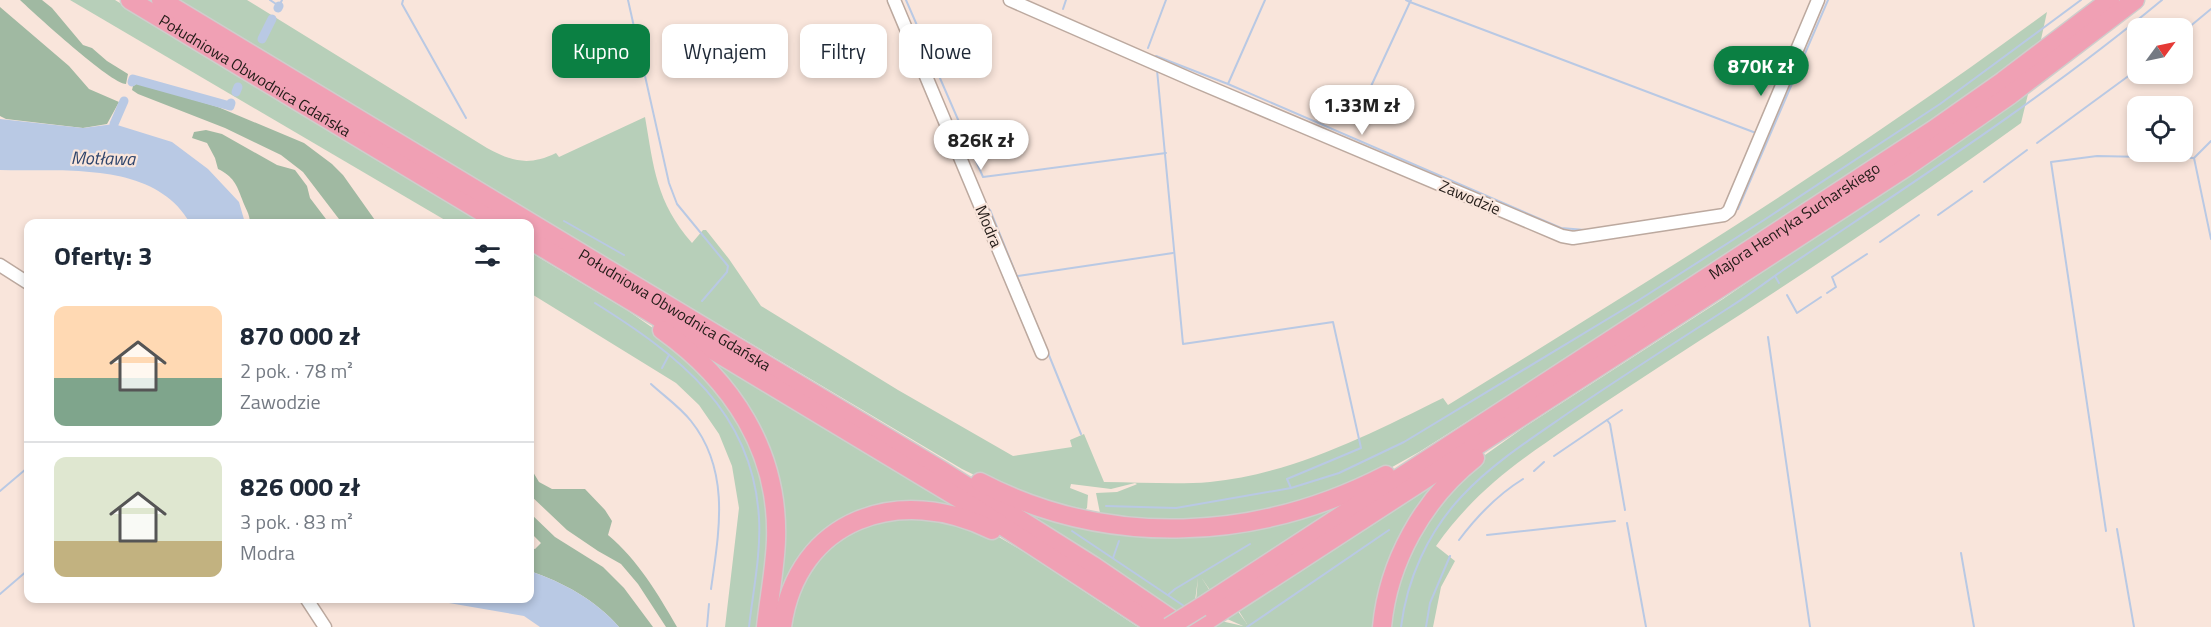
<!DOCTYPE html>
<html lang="pl">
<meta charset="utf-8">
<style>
body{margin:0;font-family:"Titillium Web",sans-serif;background:#f6f6f7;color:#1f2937;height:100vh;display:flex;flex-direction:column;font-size:22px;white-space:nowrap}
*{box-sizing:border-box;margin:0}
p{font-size:20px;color:#747a83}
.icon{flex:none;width:33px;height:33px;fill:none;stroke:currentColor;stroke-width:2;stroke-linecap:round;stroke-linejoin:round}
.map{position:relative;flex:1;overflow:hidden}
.sheet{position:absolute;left:24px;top:219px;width:510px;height:384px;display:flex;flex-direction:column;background:#fff;border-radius:12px;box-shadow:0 3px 9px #0003}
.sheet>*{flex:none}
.banner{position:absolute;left:552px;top:24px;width:570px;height:54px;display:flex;gap:12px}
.needle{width:39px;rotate:57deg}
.buttons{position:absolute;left:2127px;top:18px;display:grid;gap:12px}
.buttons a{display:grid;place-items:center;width:66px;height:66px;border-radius:12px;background:#fff;box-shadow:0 3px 9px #0003;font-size:30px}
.price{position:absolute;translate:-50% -51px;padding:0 14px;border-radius:21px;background:#fff;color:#222;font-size:20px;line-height:39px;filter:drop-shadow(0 2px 3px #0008)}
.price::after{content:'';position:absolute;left:50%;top:36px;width:18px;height:14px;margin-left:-9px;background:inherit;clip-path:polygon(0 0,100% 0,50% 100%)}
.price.selected{background:#0b8043;color:#fff}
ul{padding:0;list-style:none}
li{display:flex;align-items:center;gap:18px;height:150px;padding:0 30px}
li+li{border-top:2px solid #e0e1e3}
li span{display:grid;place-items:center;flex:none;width:168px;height:120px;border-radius:12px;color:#555}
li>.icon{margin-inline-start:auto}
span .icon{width:72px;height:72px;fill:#fffc;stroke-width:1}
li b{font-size:26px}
h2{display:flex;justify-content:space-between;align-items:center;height:72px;padding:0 30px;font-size:26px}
.chip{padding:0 21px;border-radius:12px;background:#fff;box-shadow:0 3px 9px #0003;font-size:21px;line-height:54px}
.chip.selected{background:#0b8043;color:#fff}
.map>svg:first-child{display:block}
</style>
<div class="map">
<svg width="2211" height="627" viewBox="0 0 2211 627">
<rect width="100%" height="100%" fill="#f9e5db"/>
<g fill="#b7cfb9">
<polygon points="70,0 115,0 482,223 450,223"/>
<path d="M177 0H247L487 148C513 162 529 166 556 153L559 157 645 117C654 169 656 201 692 243L703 230H706L729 259 761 306 898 390 1013 456 1072 447 1070 440 1084 434 1104 482C1139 482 1176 485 1210 482 1293 474 1370 434 1443 398L1448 405C1651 280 1855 154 2047 12L2040 44 1935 119 1653 304 1419 452 1369 480 1304 505 1171 525 1100 513 1096 493 1117 492 1135 485 1137 484 1135 483 1111 489 1071 484 1070 488 1088 495 1087 508 1081 513 997 486 962 469 649 283 609 261Z"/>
<path d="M2029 90 2021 123C1916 199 1808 271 1699 341 1656 369 1612 397 1570 426 1516 463 1475 491 1436 546L1455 561 1441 587 1433 627H1387L1414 537 1478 460 1526 426 1723 299Z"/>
<polygon points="530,252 627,310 660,333 720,389 756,455 770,521 761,627 725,627 739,508 732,466 719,434 699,405 676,383 530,293"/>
<polygon points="706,355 957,507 956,508 922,502 892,503 838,524 776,627 778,496"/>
<polygon points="1469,457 1435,492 1379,627 1196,627 1003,499 1163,532 1369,489 1212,593 1201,577 1210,591 1196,601 1198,578 1195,601 1221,621 1243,626 1225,618 1237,610 1247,624 1237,608"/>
<polygon points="914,512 997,536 1028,554 1138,627 788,627 802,579 842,535"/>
</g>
<g fill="#a0b9a2">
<path d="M20 0H42L52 8 83 45 92 48 107 61 128 74 126 84C111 84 35 14 20 0Z"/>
<polygon points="0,7 69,66 89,89 119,102 107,124 83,128 6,119 0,116"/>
<polygon points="138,83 218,107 304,143 332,164 343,175 377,223 342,223 303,172 281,155 225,128 138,94 132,90 133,86"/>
<path d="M206 130 222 134 277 165 295 170 307 186 310 198 329 223H250C250 214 245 208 242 199 237 185 233 176 218 169L215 158 207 143 192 138 194 132Z"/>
<path d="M530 467 539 482 552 489H585L605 510 612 521 608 535C638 560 658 594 677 627H666L638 584 621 564 598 551 567 530 530 495Z"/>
<path d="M530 513 555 537 603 567 624 588 653 627H619C596 600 562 582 530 571V548L535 549 541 543 530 532Z"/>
</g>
<g fill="#b9c9e4">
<path d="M0 119 83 128 114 124 172 142 208 169 239 202 245 223H190C154 160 62 172 0 170Z"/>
<path d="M530 571C562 582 596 600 619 627H540L524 616 443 602 393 599 530 598Z"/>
</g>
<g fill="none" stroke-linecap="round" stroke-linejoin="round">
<g stroke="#b9c9e4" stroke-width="2">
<polyline points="270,0 279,6 282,0"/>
<polyline points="403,0 402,4 466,118"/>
<polyline points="628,0 669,183 677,204 728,266 727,272 702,301"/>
<polyline points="906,0 983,177 1166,153"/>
<polyline points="1406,0 1410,2 1411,0"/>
<polyline points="1063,9 1066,0"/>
<polyline points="2182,33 2211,9"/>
<polyline points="1148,48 1166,0"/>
<polyline points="1156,56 1228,84 1265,0"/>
<polyline points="1157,70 1183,344 1333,322 1361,448 1287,479 1291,488"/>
<polyline points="1228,84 1561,228 1585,230"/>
<polyline points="1354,123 1410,2 1756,133"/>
<polyline points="2211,141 2194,158 2211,239"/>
<polyline points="2037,143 2138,69"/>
<polyline points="1984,182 2027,150"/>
<polyline points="1738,209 1828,0"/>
<polyline points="990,210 1081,434"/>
<polyline points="1938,215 1972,191"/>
<polyline points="564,221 624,255"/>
<polyline points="1880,242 1919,215"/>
<polyline points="1018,276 1173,253"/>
<polyline points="1775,276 1779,283"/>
<polyline points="1827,293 1836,287 1832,277 1867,254"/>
<polyline points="1787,295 1797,313 1821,297"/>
<path d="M595 303C678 355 753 411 759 518 761 555 753 591 749 627"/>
<polyline points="1768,337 1810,627"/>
<polyline points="662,368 669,355"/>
<path d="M651 384C664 396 680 407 691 421 731 471 719 532 711 589"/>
<polyline points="1622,410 1607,420 1610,424 1625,510"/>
<polyline points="1554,456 1607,420"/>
<polyline points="1534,471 1544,462"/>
<polyline points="0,491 26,469 28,473"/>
<polyline points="1106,506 1176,508 1291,488 1339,473 1404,442 1639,300 1764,220 1940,104 2081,0"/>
<polyline points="1627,523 1646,627"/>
<polyline points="2117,529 2134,627"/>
<polyline points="1072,531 1187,608"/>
<polyline points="2106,531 2051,162 2097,156 2194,158"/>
<polyline points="1487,535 1615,521"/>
<path d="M1459 540C1477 516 1497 495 1523 479"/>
<polyline points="1961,553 1974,627"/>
<polyline points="1113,558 1119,541"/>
<polyline points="0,594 28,570"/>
<polyline points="1168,595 1175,589 1250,544"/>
<polyline points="707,627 709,604"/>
<polyline points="1247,627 1389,530"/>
<path d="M1401 627C1407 579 1428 532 1462 496 1490 466 1526 442 1561 418 1616 380 1673 344 1730 307 1751 294 1771 278 1792 264 1918 179 2045 97 2162 0"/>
<polyline points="1426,627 1430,603 1450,556"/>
</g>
<g stroke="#b9c9e4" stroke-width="9">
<polyline points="278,8 279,6"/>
<polyline points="262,39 272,19"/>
<polyline points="132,82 133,79 230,106 231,103"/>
<polyline points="236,92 238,87"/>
<polyline points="114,124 124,101"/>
</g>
<defs>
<g id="minor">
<polyline points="894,0 1042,353"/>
<polyline points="1010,0 1195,81 1562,236 1573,238 1724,215 1729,211 1818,0"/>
<polyline points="0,265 28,283"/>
<polyline points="306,598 325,627"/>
</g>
<g id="highway">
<path id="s1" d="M130 0 502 224"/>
<path id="s2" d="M161 0 941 470 1092 565 1183 627"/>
<polyline points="530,240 975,508 1157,627"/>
<path d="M662 330C732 380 779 451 776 540 775 569 769 598 766 627"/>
<path d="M980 482C1109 549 1258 541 1386 475"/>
<path id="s3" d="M1201 607 1933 130 2003 81 2110 0"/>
<path d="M782 627C797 518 900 484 992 530"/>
<polyline points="1197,627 1905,168 2010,95 2135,0"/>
<path d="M1382 627C1388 562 1423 499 1475 458"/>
</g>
</defs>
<use href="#minor" stroke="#bca99f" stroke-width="15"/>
<use href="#highway" stroke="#cfcdcc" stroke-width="21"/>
<use href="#minor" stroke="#fff" stroke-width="12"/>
<use href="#highway" stroke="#f0a0b4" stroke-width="18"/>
<defs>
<polyline id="highway-bridge" points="1169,627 1201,607"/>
</defs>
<use href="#highway-bridge" stroke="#cfcdcc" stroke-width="21" stroke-linecap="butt"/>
<use href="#highway-bridge" stroke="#f0a0b4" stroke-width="18"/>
</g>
<g text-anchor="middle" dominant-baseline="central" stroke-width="4.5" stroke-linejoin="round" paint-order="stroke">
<g font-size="16" fill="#231c18" stroke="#f9e5db">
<text stroke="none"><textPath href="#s1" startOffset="146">Południowa Obwodnica Gdańska</textPath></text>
<text transform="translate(1470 197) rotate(23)">Zawodzie</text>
<text stroke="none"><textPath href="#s3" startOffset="708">Majora Henryka Sucharskiego</textPath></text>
<text transform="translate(989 226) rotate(67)">Modra</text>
<text stroke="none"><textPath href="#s2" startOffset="600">Południowa Obwodnica Gdańska</textPath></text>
</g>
<g font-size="18" font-style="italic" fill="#2f456c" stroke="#f9e5db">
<text transform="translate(103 158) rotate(1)">Motława</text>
</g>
</g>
</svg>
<div class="buttons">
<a><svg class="needle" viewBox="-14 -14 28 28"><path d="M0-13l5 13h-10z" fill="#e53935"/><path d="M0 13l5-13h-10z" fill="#747a83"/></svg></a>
<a><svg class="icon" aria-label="locate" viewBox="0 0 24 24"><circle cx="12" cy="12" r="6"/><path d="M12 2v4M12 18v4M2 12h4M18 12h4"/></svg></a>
</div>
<b class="price selected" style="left:1761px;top:97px">870K zł</b>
<b class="price" style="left:1362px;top:136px">1.33M zł</b>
<b class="price" style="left:981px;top:171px">826K zł</b>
<div class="banner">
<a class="chip selected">Kupno</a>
<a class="chip">Wynajem</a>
<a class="chip">Filtry</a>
<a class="chip">Nowe</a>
</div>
<section class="sheet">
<h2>Oferty: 3<svg class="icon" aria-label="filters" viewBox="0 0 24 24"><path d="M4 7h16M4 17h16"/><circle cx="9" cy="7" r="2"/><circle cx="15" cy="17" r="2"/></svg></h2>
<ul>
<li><span style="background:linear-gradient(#ffd9b3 60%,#7fa58c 0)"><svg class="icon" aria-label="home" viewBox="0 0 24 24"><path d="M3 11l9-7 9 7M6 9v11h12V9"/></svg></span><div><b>870 000 zł</b><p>2 pok. · 78 m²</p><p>Zawodzie</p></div></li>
<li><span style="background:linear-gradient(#dfe7d0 70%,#c2b280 0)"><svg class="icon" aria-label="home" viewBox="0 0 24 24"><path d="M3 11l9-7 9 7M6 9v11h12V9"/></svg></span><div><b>826 000 zł</b><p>3 pok. · 83 m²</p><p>Modra</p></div></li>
</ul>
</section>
</div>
